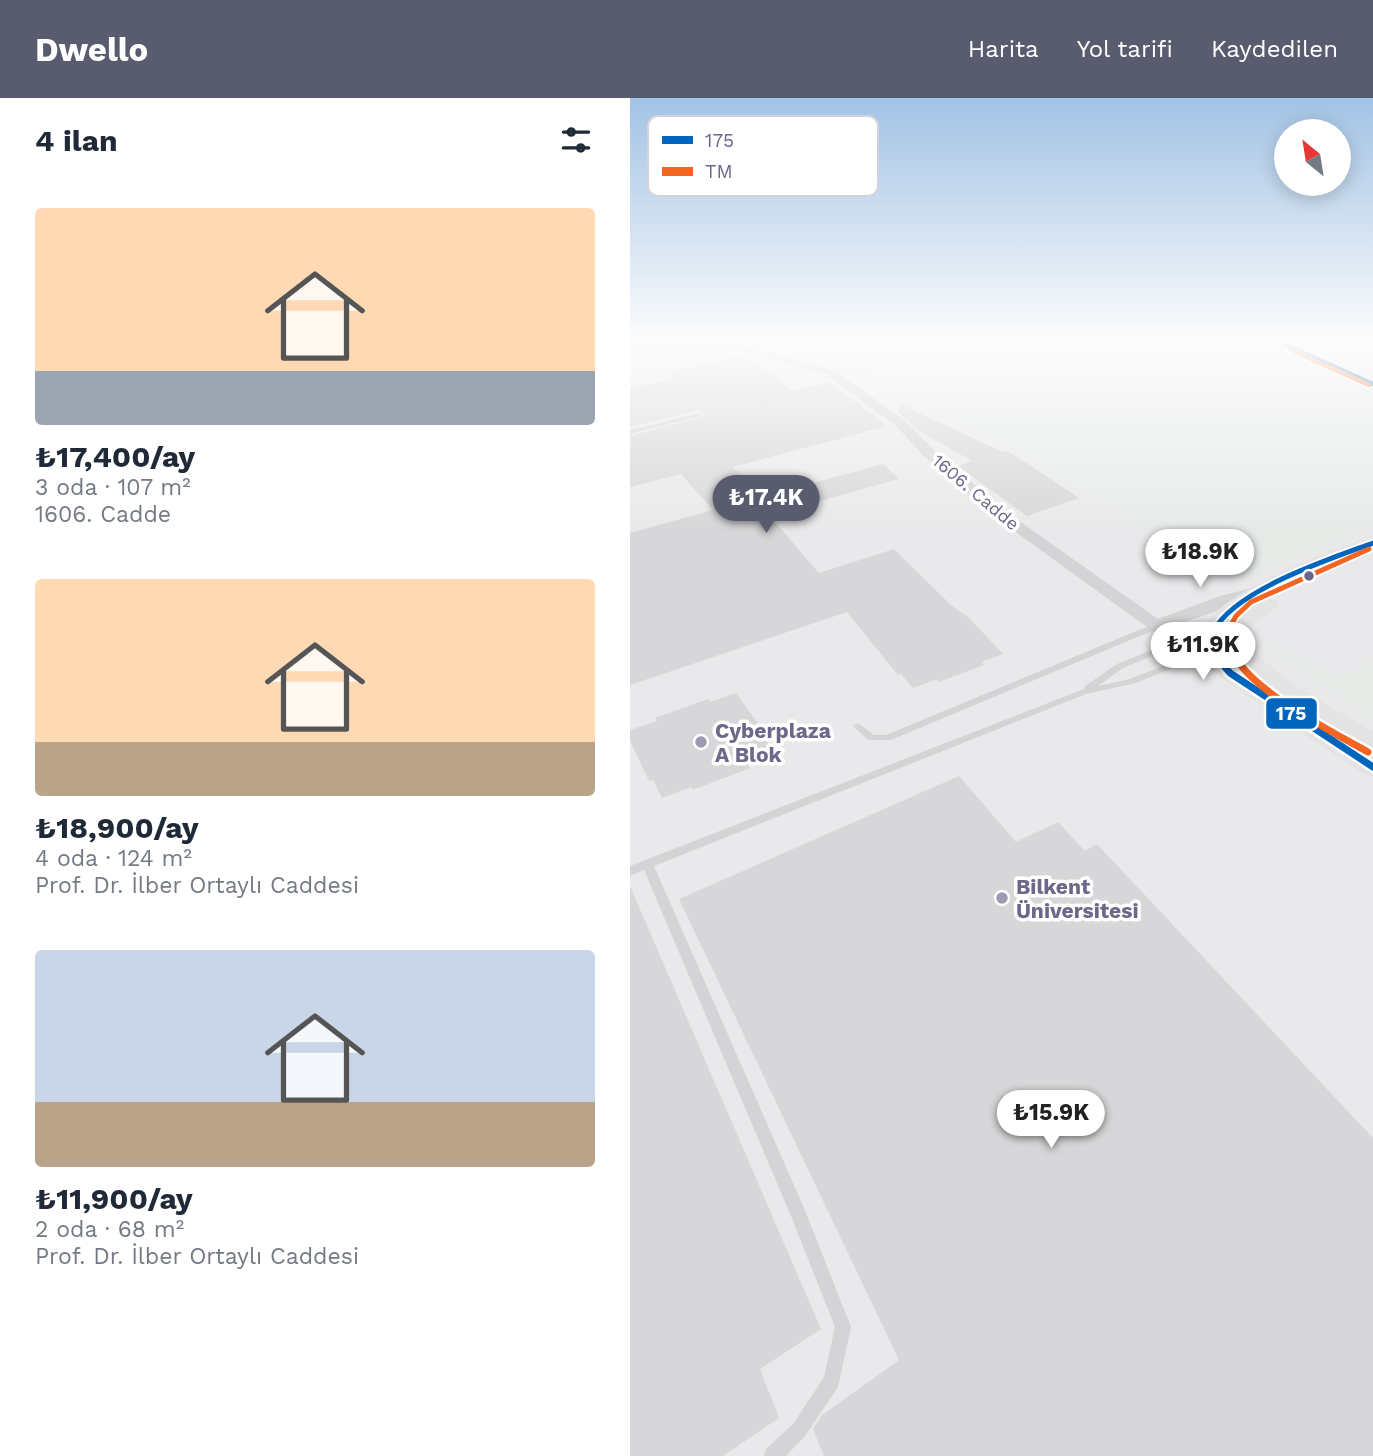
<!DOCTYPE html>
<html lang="tr">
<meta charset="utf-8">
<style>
body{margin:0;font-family:"Work Sans",sans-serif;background:#f6f6f7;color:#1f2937;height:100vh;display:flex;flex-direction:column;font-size:26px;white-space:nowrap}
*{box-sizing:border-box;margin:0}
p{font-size:23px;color:#747a83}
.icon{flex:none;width:38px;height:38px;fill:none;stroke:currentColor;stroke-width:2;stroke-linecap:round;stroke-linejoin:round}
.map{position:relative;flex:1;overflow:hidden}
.side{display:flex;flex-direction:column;background:#fff;width:630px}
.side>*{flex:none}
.needle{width:46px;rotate:330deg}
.controls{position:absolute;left:644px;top:21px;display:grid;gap:14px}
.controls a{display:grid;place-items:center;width:77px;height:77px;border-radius:50%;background:#fff;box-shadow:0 4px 18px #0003;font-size:35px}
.price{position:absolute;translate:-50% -60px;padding:0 16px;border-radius:24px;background:#fff;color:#222;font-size:23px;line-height:46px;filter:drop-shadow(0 2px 4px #0008)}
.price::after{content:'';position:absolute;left:50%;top:42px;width:21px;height:16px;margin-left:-10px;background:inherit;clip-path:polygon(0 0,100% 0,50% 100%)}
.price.on{background:#585c6e;color:#fff}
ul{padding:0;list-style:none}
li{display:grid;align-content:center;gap:14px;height:371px;padding:0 35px}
li span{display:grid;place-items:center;height:217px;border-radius:7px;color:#555}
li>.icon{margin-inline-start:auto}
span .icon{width:126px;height:126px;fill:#fffc;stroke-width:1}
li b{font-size:30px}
h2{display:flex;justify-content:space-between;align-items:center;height:84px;padding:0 35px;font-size:30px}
header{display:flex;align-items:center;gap:42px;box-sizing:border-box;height:98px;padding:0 35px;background:#585c6e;color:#fff}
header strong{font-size:33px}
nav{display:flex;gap:38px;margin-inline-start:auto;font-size:24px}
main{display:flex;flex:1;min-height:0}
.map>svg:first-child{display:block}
</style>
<header>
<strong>Dwello</strong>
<nav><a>Harita</a><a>Yol tarifi</a><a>Kaydedilen</a></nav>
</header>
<main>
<section class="side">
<h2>4 ilan<svg class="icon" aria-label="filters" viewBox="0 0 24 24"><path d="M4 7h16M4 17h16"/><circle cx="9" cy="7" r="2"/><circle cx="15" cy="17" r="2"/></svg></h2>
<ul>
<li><span style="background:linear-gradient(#ffd9b3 75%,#9aa5b1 0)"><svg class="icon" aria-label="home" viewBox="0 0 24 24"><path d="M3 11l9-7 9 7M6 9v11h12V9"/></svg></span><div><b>₺17,400/ay</b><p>3 oda · 107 m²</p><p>1606. Cadde</p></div></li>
<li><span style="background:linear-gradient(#ffd9b3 75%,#b9a48a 0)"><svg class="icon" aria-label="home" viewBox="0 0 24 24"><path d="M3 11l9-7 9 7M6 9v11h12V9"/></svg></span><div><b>₺18,900/ay</b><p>4 oda · 124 m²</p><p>Prof. Dr. İlber Ortaylı Caddesi</p></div></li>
<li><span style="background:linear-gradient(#c9d6e8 70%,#b9a48a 0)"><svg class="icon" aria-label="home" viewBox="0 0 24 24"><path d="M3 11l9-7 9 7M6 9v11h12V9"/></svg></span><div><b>₺11,900/ay</b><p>2 oda · 68 m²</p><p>Prof. Dr. İlber Ortaylı Caddesi</p></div></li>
</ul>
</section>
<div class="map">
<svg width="743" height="1358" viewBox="0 0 743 1358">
<rect width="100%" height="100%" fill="#f9f9f9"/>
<rect fill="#e9e9eb" x="0" y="242" width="743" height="1116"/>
<g fill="#e6ebe8">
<polygon points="80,242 634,242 743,291 743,425 698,447 611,479 394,358 278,304 247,278 223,264 185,253 131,244"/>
<polygon points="682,242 743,242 743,269"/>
<path d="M639 546C663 554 687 575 712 576 721 576 734 567 743 563V620L642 557Z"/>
</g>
<g fill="#d7d7d9">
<polygon points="117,257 162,293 200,284 257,328 103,369 132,399 253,366 269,381 139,417 189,475 264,451 322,508 338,519 373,556 351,564 354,567 309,584 307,581 283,590 271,576 268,577 217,514 0,587 0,435 83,412 51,376 0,389 0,338 75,318 69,312 0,329 0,290 44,281 38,274"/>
<polygon points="272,307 373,354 378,353 449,400 397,418 328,368 342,363 289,333 268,314"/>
<polygon points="106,595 137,638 134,639 145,656 118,667 120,670 63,692 61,689 32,700 23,682 19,683 0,643 0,632 27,623 25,620 78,601 80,604"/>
<polygon points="329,678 386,744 428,724 455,753 467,746 743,1040 743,1358 194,1358 183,1331 192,1317 269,1262 49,801"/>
<polygon points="0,788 191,1231 130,1271 149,1320 93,1358 0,1358"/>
</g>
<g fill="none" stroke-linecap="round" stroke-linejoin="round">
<g stroke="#d0cfd2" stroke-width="2.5" stroke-dasharray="2 2" stroke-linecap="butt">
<polyline points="729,245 743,245"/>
<polyline points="732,263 743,259"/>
</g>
<g fill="#d4d3d5" fill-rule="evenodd">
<polygon points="70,315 72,316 72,318 0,336 0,332"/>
<polygon points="526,525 529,526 529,530 261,642 238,642 223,628 228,625 244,637 256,637"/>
<polygon points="548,541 552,544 551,546 493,570 468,588 500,581 564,555 570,555 572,557 570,559 506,585 456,596 24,768 174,1110 221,1229 208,1289 175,1338 156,1358 134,1358 136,1351 163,1326 194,1279 205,1229 161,1118 14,772 0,778 0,768 454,591 455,588 487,566"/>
</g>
<polygon fill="#d4d3d5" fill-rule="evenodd" points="107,246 205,273 274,322 304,352 375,413 528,521 590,498 626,489 632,490 634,494 632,498 539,529 609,575 600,581 568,566 365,419 294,358 266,328 197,277 107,252 0,253 0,247"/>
<g fill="#e5e4e5" fill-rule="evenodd">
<polygon points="639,242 657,242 743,280 743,291"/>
<path d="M743 439V452L687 475 630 503 639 500 647 502 650 507 624 526 618 538C621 568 716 617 743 633V654L738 653 743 656V679L733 676 591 580 573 557 568 540C576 498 704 449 743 439ZM602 523C586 546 606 565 624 580 608 569 589 557 593 534Z"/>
</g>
<defs>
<polyline id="bus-1-far2" points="646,242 743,286"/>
<path id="bus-1-far1" d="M583 534C604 492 700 461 743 445"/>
<polyline id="bus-1" points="584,533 580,540 585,557 600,575 743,669"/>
<polyline id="bus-2-far2" points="661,252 739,287"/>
<polyline id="bus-2-far1" points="597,534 606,518 621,504 739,451"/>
<path id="bus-2" d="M598 533C591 580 703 634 738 654"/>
</defs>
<use href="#bus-1-far2" stroke="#fff" stroke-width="7"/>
<use href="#bus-1-far1" stroke="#fff" stroke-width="9"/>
<use href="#bus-1" stroke="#fff" stroke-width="12"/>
<use href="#bus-2-far2" stroke="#fff" stroke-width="7"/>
<use href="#bus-2-far1" stroke="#fff" stroke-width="9"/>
<use href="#bus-2" stroke="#fff" stroke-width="12"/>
<use href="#bus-1-far2" stroke="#0065bd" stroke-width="4.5"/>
<use href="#bus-1-far1" stroke="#0065bd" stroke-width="5"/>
<use href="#bus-1" stroke="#0065bd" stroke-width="7"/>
<use href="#bus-2-far2" stroke="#f26522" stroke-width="4.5"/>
<use href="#bus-2-far1" stroke="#f26522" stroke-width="5"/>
<use href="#bus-2" stroke="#f26522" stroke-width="7"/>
</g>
<linearGradient id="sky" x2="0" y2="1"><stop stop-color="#a2c3e5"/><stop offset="0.56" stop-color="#fcfcfc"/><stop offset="1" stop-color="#fcfcfc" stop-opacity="0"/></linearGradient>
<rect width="743" height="432" fill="url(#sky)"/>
<circle fill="#6c688a" stroke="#fff" stroke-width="2.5" cx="679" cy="478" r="6"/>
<g fill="#9d9bb1" stroke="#fff" stroke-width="2.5">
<circle cx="71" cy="644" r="7"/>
<circle cx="372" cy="800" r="7"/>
</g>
<g text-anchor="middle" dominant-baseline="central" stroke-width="7" stroke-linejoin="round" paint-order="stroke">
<g font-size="18" fill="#6c688a" stroke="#fff">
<text transform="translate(346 394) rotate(40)">1606. Cadde</text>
</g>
<g font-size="21" font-weight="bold" fill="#6c688a" stroke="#fff" text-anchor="start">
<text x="85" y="632">Cyberplaza<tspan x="85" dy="24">A Blok</tspan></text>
<text x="386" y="788">Bilkent<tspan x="386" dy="24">Üniversitesi</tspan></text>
</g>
</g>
<rect x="18" y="18" width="230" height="80" rx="10" fill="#fff" stroke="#d3d2dc" stroke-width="2"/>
<rect x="32" y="38" width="31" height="8" fill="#0065bd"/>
<rect x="32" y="69" width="31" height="9" fill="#f26522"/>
<g font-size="19" fill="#6c688a">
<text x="75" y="49">175</text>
<text x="75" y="80">TM</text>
</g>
<rect stroke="#fff" stroke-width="2.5" x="635" y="599" width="53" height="33" rx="7" fill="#0065bd"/>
<g font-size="19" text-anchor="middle" font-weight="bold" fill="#fff">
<text x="661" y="622">175</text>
</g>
</svg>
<div class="controls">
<a><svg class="needle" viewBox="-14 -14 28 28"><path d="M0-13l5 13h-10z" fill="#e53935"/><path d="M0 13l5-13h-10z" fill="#747a83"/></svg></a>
</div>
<b class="price on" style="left:136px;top:437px">₺17.4K</b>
<b class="price" style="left:570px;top:491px">₺18.9K</b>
<b class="price" style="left:573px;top:584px">₺11.9K</b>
<b class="price" style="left:421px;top:1052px">₺15.9K</b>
</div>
</main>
